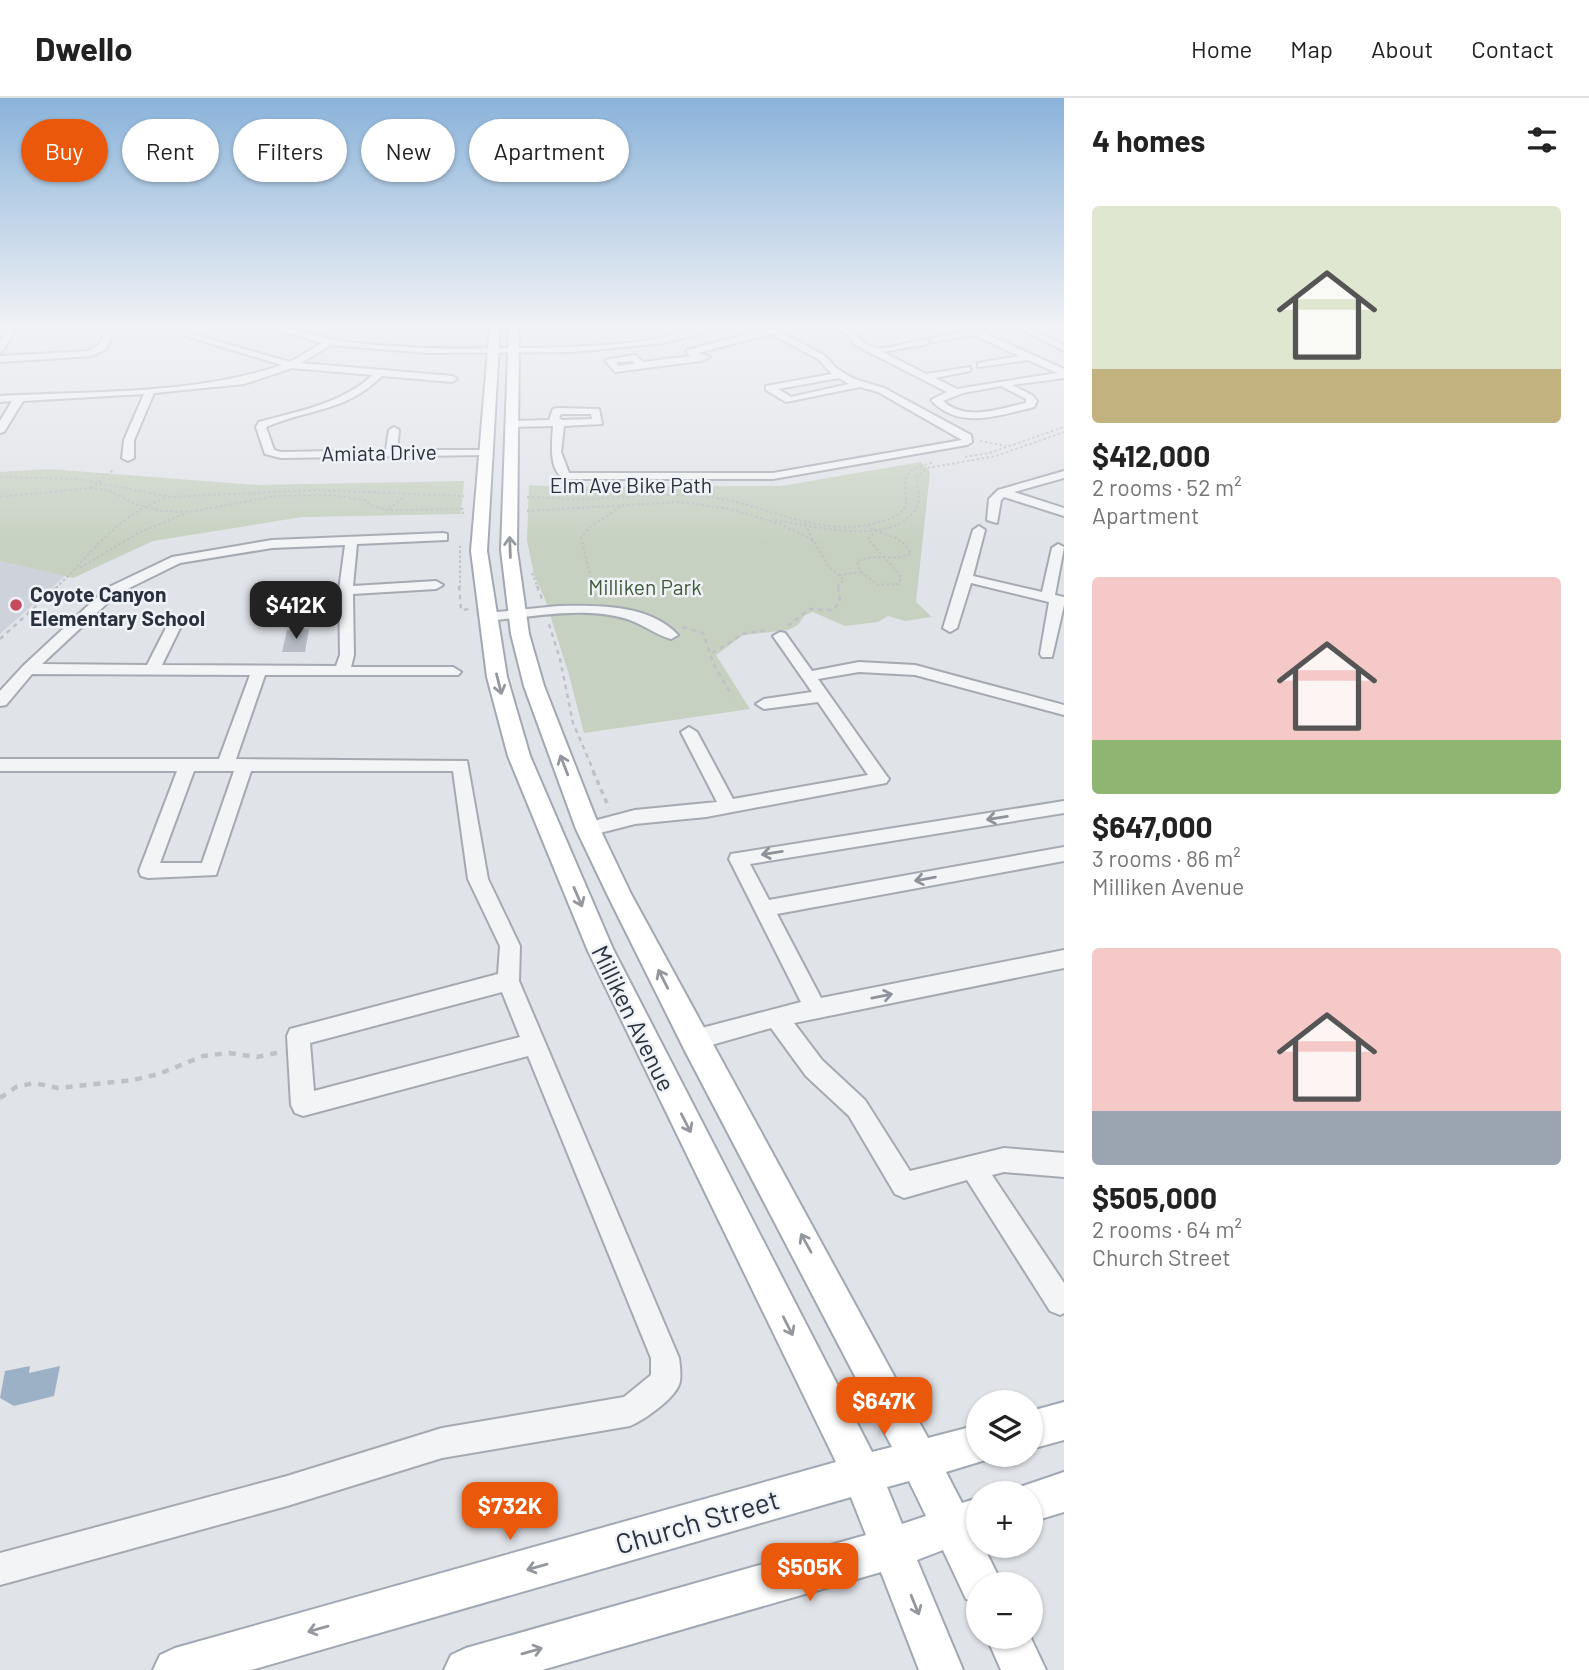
<!DOCTYPE html>
<meta charset="utf-8">
<style>
body{margin:0;font-family:Barlow,sans-serif;background:#f6f6f6;color:#222;height:100vh;display:flex;flex-direction:column;font-size:26px;white-space:nowrap}
*{box-sizing:border-box;margin:0}
p{font-size:23px;color:#767676}
.icon{flex:none;width:38px;height:38px;fill:none;stroke:currentColor;stroke-width:2;stroke-linecap:round;stroke-linejoin:round}
.map{position:relative;flex:1;overflow:hidden}
.side{display:flex;flex-direction:column;background:#fff;width:525px}
.side>*{flex:none}
.guide{position:absolute;left:21px;top:21px;width:665px;height:63px;display:flex;gap:14px}
.controls{position:absolute;left:966px;top:1292px;display:grid;gap:14px}
.controls a{display:grid;place-items:center;width:77px;height:77px;border-radius:50%;background:#fff;box-shadow:0 2px 5px #0004;font-size:35px}
.price{position:absolute;translate:-50% -60px;padding:0 16px;border-radius:14px;background:#ea580c;color:#fff;font-size:23px;line-height:46px;filter:drop-shadow(0 2px 4px #0008)}
.price::after{content:'';position:absolute;left:50%;top:42px;width:21px;height:16px;margin-left:-10px;background:inherit;clip-path:polygon(0 0,100% 0,50% 100%)}
.price.selected{background:#222;color:#fff}
ul{padding:0;list-style:none}
li{display:grid;align-content:center;gap:14px;height:371px;padding:0 28px}
li span{display:grid;place-items:center;height:217px;border-radius:7px;color:#555}
li>.icon{margin-inline-start:auto}
span .icon{width:126px;height:126px;fill:#fffc;stroke-width:1}
li b{font-size:30px}
h2{display:flex;justify-content:space-between;align-items:center;height:84px;padding:0 28px;font-size:30px}
.chip{padding:0 24px;border-radius:32px;background:#fff;box-shadow:0 2px 5px #0004;font-size:24px;line-height:63px}
.chip.selected{background:#ea580c;color:#fff}
header{display:flex;align-items:center;gap:42px;box-sizing:border-box;height:98px;padding:0 35px;background:#fff;border-bottom:2px solid #e0e0e0}
header strong{font-size:33px}
nav{display:flex;gap:38px;margin-inline-start:auto;font-size:24px}
main{display:flex;flex:1;min-height:0}
.map>svg:first-child{display:block}
</style>
<header>
<strong>Dwello</strong>
<nav><a>Home</a><a>Map</a><a>About</a><a>Contact</a></nav>
</header>
<main>
<div class="map">
<svg width="1064" height="1572" viewBox="0 0 1064 1572">
<rect width="100%" height="100%" fill="#e0e3e8"/>
<polygon fill="#ced2da" points="0,463 65,478 0,536"/>
<g fill="#c6d1c1">
<polygon points="921,364 930,374 916,504 932,519 905,523 888,518 878,524 845,528 813,514 805,517 798,527 788,532 743,537 716,557 750,611 584,635 569,577 545,501 534,477 527,442 529,387 560,389 781,388"/>
<polygon points="49,371 257,387 464,383 461,416 302,419 153,443 73,480 0,463 0,374"/>
</g>
<polygon fill="#9db1c6" points="30,1268 29,1275 60,1268 54,1298 14,1308 0,1300 5,1273"/>
<polygon fill="#b7bcc4" points="309,531 305,554 282,554 287,532"/>
<g fill="none" stroke-linecap="round" stroke-linejoin="round">
<defs>
<g id="minor">
<polygon points="10,228 18,228 3,253 0,254 0,244"/>
<polygon points="108,228 116,228 106,251 92,258 0,264 0,258 87,253 99,247"/>
<path d="M265 228C292 228 321 241 349 244 402 251 456 251 509 250 554 250 599 249 643 243 671 239 700 228 727 228L663 245 573 254 427 255 331 247 301 265 452 278 457 281 452 284 382 278C345 314 311 310 266 329L274 352 281 354 386 352 389 332 394 329 399 332 397 352H489V356L485 357 281 360 265 356 256 329 259 324C299 313 341 306 373 277L292 270 244 286 154 295 134 342V360L128 363 122 360 124 342 144 296 23 303 4 334 0 335V323L12 303 0 304V298C92 293 194 297 282 267L182 237V233L290 264 322 245Z"/>
<polygon points="391,228 462,228 462,229 458,232 395,231"/>
<path d="M836 228C855 228 856 244 873 249 889 254 911 241 928 242V246L883 254 926 276 970 269V273L935 280 957 291 1057 275 1028 262 978 269V265L1019 258 974 237 933 244 929 241 966 233 958 228H969L1064 271V280L1012 287 1032 297 1037 303 1034 309C999 317 959 333 931 302L947 294 855 247 848 237ZM1001 288 1026 301V305C998 311 967 324 943 303L963 295Z"/>
<polygon points="1015,228 1026,228 1064,247 1064,253"/>
<path d="M772 230 824 257 836 270 854 281 884 290 971 337 972 344 967 347 773 381H565C548 373 552 344 553 328L512 329 507 326 512 323 549 322 553 311 557 310 599 311 602 326 564 328 561 354 569 375H773L962 342 878 294 860 289 786 304 766 292V288L832 276 818 261 771 236 698 255 710 259 701 263 615 274 605 262 635 257 643 264 691 258 686 254 687 252ZM633 263 635 266 618 268 616 264ZM839 280 849 286 791 299 778 291ZM561 316H591L592 321 562 322 559 320Z"/>
<polygon points="1064,373 1064,380 1014,394 1064,410 1064,418 1004,399 1001,402 997,425 987,422 989,401 998,392"/>
<polygon points="979,428 985,432 973,478 1042,494 1052,450 1058,446 1064,449 1055,497 1064,499 1064,507 1052,559 1042,559 1040,556 1049,504 971,485 957,530 950,534 943,530 973,432"/>
<path d="M443 435 447 436V442L357 446 353 488 436 483 443 487 436 491 353 496 354 557 351 569H453L461 574 458 577H265L236 661 467 663 488 781 520 848 519 883 679 1260C680 1267 681 1276 680 1283 678 1299 644 1322 630 1328L442 1360 287 1408 0 1487V1455L287 1378 442 1330 624 1299 651 1277V1260L528 958 303 1018 295 1015 291 1007 287 938 290 931 498 876 500 848 468 781 453 673H251L216 777 148 780 141 778 139 773 177 673H0V661H219L250 577 32 576 6 607 0 608V593L23 568 107 490 172 459 272 442ZM345 447 339 492 340 557 336 568 162 567 184 522 177 518 170 522 147 567 42 566 117 496 180 465 272 450ZM194 673H234L202 765H160ZM502 894 520 939 314 993 310 945Z"/>
<path d="M558 508C596 507 650 506 678 537L671 541C656 537 643 526 627 521 583 508 532 519 487 523L480 519 487 515Z"/>
<polygon points="780,534 785,535 812,573 859,564 915,567 1064,607 1064,617 915,577 859,574 818,581 886,677 889,681 886,685 706,719 635,726 588,738 582,736 579,731 582,726 635,712 717,704 681,634 689,629 697,634 733,701 868,677 818,604 764,611 756,606 764,601 812,594 773,538"/>
<polygon points="1064,703 1064,715 750,766 769,802 1064,749 1064,763 777,816 821,900 1064,852 1064,870 794,925 822,962 865,1002 910,1073 1004,1050 1064,1055 1064,1079 1004,1074 992,1077 1064,1185 1064,1215 1060,1217 1050,1213 967,1082 904,1100 895,1096 849,1018 806,978 771,930 694,952 686,949 683,942 686,935 694,932 801,904 729,761 731,756"/>
</g>
<g id="major">
<path d="M490 228H500L487 453 507 579 530 658 613 851 872 1354 892 1349 684 951 608 798 576 731 524 588 511 536 501 452 509 228H519L517 452 529 536 544 588 600 731 631 796 928 1340 978 1327V1356H993L992 1360 946 1374 962 1405 978 1400V1447H983L1002 1486H978V1506L966 1501 943 1452 917 1462 963 1572H919L881 1474 542 1572H444L451 1557 466 1550 866 1437 851 1399 251 1572H153L160 1557 175 1550 836 1364 588 853 508 658 487 579 471 453ZM909 1383 926 1418 902 1426 887 1389Z"/>
<polygon points="1064,1304 1064,1342 1031,1351 1031,1313"/>
<polygon points="1064,1374 1064,1414 1031,1424 1031,1395 1015,1395 1017,1390"/>
<polygon points="986,1538 1030,1538 1046,1572 1001,1572"/>
</g>
</defs>
<use href="#minor" stroke="#a5aab2" stroke-width="4"/>
<use href="#major" stroke="#a0a8b3" stroke-width="4"/>
<g stroke="#bec1c6" stroke-width="2" stroke-dasharray="2.5 2.5" stroke-linecap="butt">
<polyline points="980,343 1006,348"/>
<polyline points="965,359 990,355 1064,329"/>
<polyline points="0,379 78,381 170,399 316,392 464,398"/>
<polyline points="91,390 113,372"/>
<polyline points="0,399 91,390 110,393 135,406 162,413 189,414 276,398 332,397 365,402 370,407 387,412 463,411 463,416"/>
<path d="M527 399C547 399 566 402 586 401 625 399 664 395 703 398 759 403 819 441 876 425 927 412 895 394 909 375 914 369 926 367 933 364"/>
<polyline points="389,411 405,398"/>
<polyline points="527,413 681,404 730,411 780,426 807,439 815,445 828,468 844,482 836,490"/>
<path d="M775 422C811 428 900 451 918 406 921 398 916 387 917 379L927 370 996 358 1064 334"/>
<polyline points="805,426 814,444"/>
<polyline points="80,470 138,435 184,416"/>
<polyline points="861,474 878,487 899,486 901,480 898,475 868,441 875,434"/>
<polyline points="532,475 538,490"/>
<path d="M839 477 861 474 857 464C874 454 893 464 911 456 901 434 881 440 866 426"/>
<path d="M56 490C91 457 119 414 167 400"/>
<polyline points="460,490 460,448"/>
<polyline points="593,490 581,439 590,429 623,407"/>
</g>
<g stroke="#bec1c6" stroke-width="2.5" stroke-dasharray="4.5 4.5" stroke-linecap="butt">
<polyline points="459,488 461,512 469,511"/>
<polyline points="537,488 542,501"/>
<polyline points="593,488 595,497 599,497"/>
<polyline points="549,526 560,561 573,625 594,674"/>
<polyline points="788,528 809,511 833,512 840,504 838,488"/>
<polyline points="683,529 703,535 714,567 732,598"/>
<polyline points="0,541 58,488"/>
<polyline points="712,555 743,536 767,532"/>
</g>
<polyline stroke="#bec1c6" stroke-width="3.5" stroke-dasharray="5 5" stroke-linecap="butt" points="593,673 609,710"/>
<polyline stroke="#bec1c6" stroke-width="4.5" stroke-dasharray="7 7" stroke-linecap="butt" points="0,1000 16,989 34,985 58,990 133,982 159,976 203,958 229,955 257,959 281,954"/>
<use href="#minor" fill="#f2f4f6" fill-rule="evenodd"/>
<use href="#major" fill="#fff" fill-rule="evenodd"/>
</g>
<defs><path id="oneway-shaft" d="M-6 0H5M1.5-3L5.5 0L1.5 3" fill="none" stroke-width="1.6" stroke-linecap="round" stroke-linejoin="round" transform="scale(1.75)"/></defs>
<g stroke="#94989e">
<use href="#oneway-shaft" transform="translate(510 449) rotate(-92)"/>
<use href="#oneway-shaft" transform="translate(499 586) rotate(76)"/>
<use href="#oneway-shaft" transform="translate(564 667) rotate(-111)"/>
<use href="#oneway-shaft" transform="translate(578 799) rotate(67)"/>
<use href="#oneway-shaft" transform="translate(663 881) rotate(-117)"/>
<use href="#oneway-shaft" transform="translate(686 1025) rotate(63)"/>
<use href="#oneway-shaft" transform="translate(806 1145) rotate(-119)"/>
<use href="#oneway-shaft" transform="translate(788 1228) rotate(63)"/>
<use href="#oneway-shaft" transform="translate(537 1469) rotate(164)"/>
<use href="#oneway-shaft" transform="translate(915 1507) rotate(68)"/>
<use href="#oneway-shaft" transform="translate(318 1531) rotate(164)"/>
<use href="#oneway-shaft" transform="translate(532 1553) rotate(-16)"/>
</g>
<g stroke="#8e929a">
<use href="#oneway-shaft" transform="translate(997 720) rotate(171)"/>
<use href="#oneway-shaft" transform="translate(772 755) rotate(171)"/>
<use href="#oneway-shaft" transform="translate(925 781) rotate(170)"/>
<use href="#oneway-shaft" transform="translate(882 898) rotate(-11)"/>
</g>
<linearGradient id="sky" x2="0" y2="1"><stop stop-color="#8ab3da"/><stop offset="0.51" stop-color="#f1f2f5"/><stop offset="1" stop-color="#f1f2f5" stop-opacity="0"/></linearGradient>
<rect width="1064" height="448" fill="url(#sky)"/>
<circle fill="#c54c5f" stroke="#eff2f6" stroke-width="2.5" cx="16" cy="507" r="7"/>
<g text-anchor="middle" dominant-baseline="central" stroke-width="5" stroke-linejoin="round" paint-order="stroke">
<g font-size="21" fill="#29313e" stroke="#eff2f6">
<text transform="translate(379 354) rotate(-1)">Amiata Drive</text>
<text x="631" y="386">Elm Ave Bike Path</text>
</g>
<g font-size="21" fill="#3e5938" stroke="#eff2f6">
<text x="645" y="488">Milliken Park</text>
</g>
<g font-size="21" font-weight="bold" fill="#29313e" stroke="#eff2f6" text-anchor="start">
<text x="30" y="495">Coyote Canyon<tspan x="30" dy="24">Elementary School</tspan></text>
</g>
<g font-size="24" fill="#29313e" stroke="#eff2f6">
<text transform="translate(634 920) rotate(64)">Milliken Avenue</text>
</g>
<g font-size="28" fill="#29313e" stroke="#eff2f6">
<text transform="translate(697 1423) rotate(-16)">Church Street</text>
</g>
</g>
</svg>
<div class="controls">
<a><svg class="icon" aria-label="layers" viewBox="0 0 24 24"><path d="M12 4l9 5-9 5-9-5zM3 14l9 5 9-5"/></svg></a>
<a>+</a>
<a>−</a>
</div>
<b class="price selected" style="left:296px;top:543px">$412K</b>
<b class="price" style="left:884px;top:1339px">$647K</b>
<b class="price" style="left:510px;top:1444px">$732K</b>
<b class="price" style="left:810px;top:1505px">$505K</b>
<div class="guide">
<a class="chip selected">Buy</a>
<a class="chip">Rent</a>
<a class="chip">Filters</a>
<a class="chip">New</a>
<a class="chip">Apartment</a>
</div>
</div>
<section class="side">
<h2>4 homes<svg class="icon" aria-label="filters" viewBox="0 0 24 24"><path d="M4 7h16M4 17h16"/><circle cx="9" cy="7" r="2"/><circle cx="15" cy="17" r="2"/></svg></h2>
<ul>
<li><span style="background:linear-gradient(#dfe7d0 75%,#c2b280 0)"><svg class="icon" aria-label="home" viewBox="0 0 24 24"><path d="M3 11l9-7 9 7M6 9v11h12V9"/></svg></span><div><b>$412,000</b><p>2 rooms · 52 m²</p><p>Apartment</p></div></li>
<li><span style="background:linear-gradient(#f6c9c9 75%,#8fb573 0)"><svg class="icon" aria-label="home" viewBox="0 0 24 24"><path d="M3 11l9-7 9 7M6 9v11h12V9"/></svg></span><div><b>$647,000</b><p>3 rooms · 86 m²</p><p>Milliken Avenue</p></div></li>
<li><span style="background:linear-gradient(#f6c9c9 75%,#9aa5b1 0)"><svg class="icon" aria-label="home" viewBox="0 0 24 24"><path d="M3 11l9-7 9 7M6 9v11h12V9"/></svg></span><div><b>$505,000</b><p>2 rooms · 64 m²</p><p>Church Street</p></div></li>
</ul>
</section>
</main>
